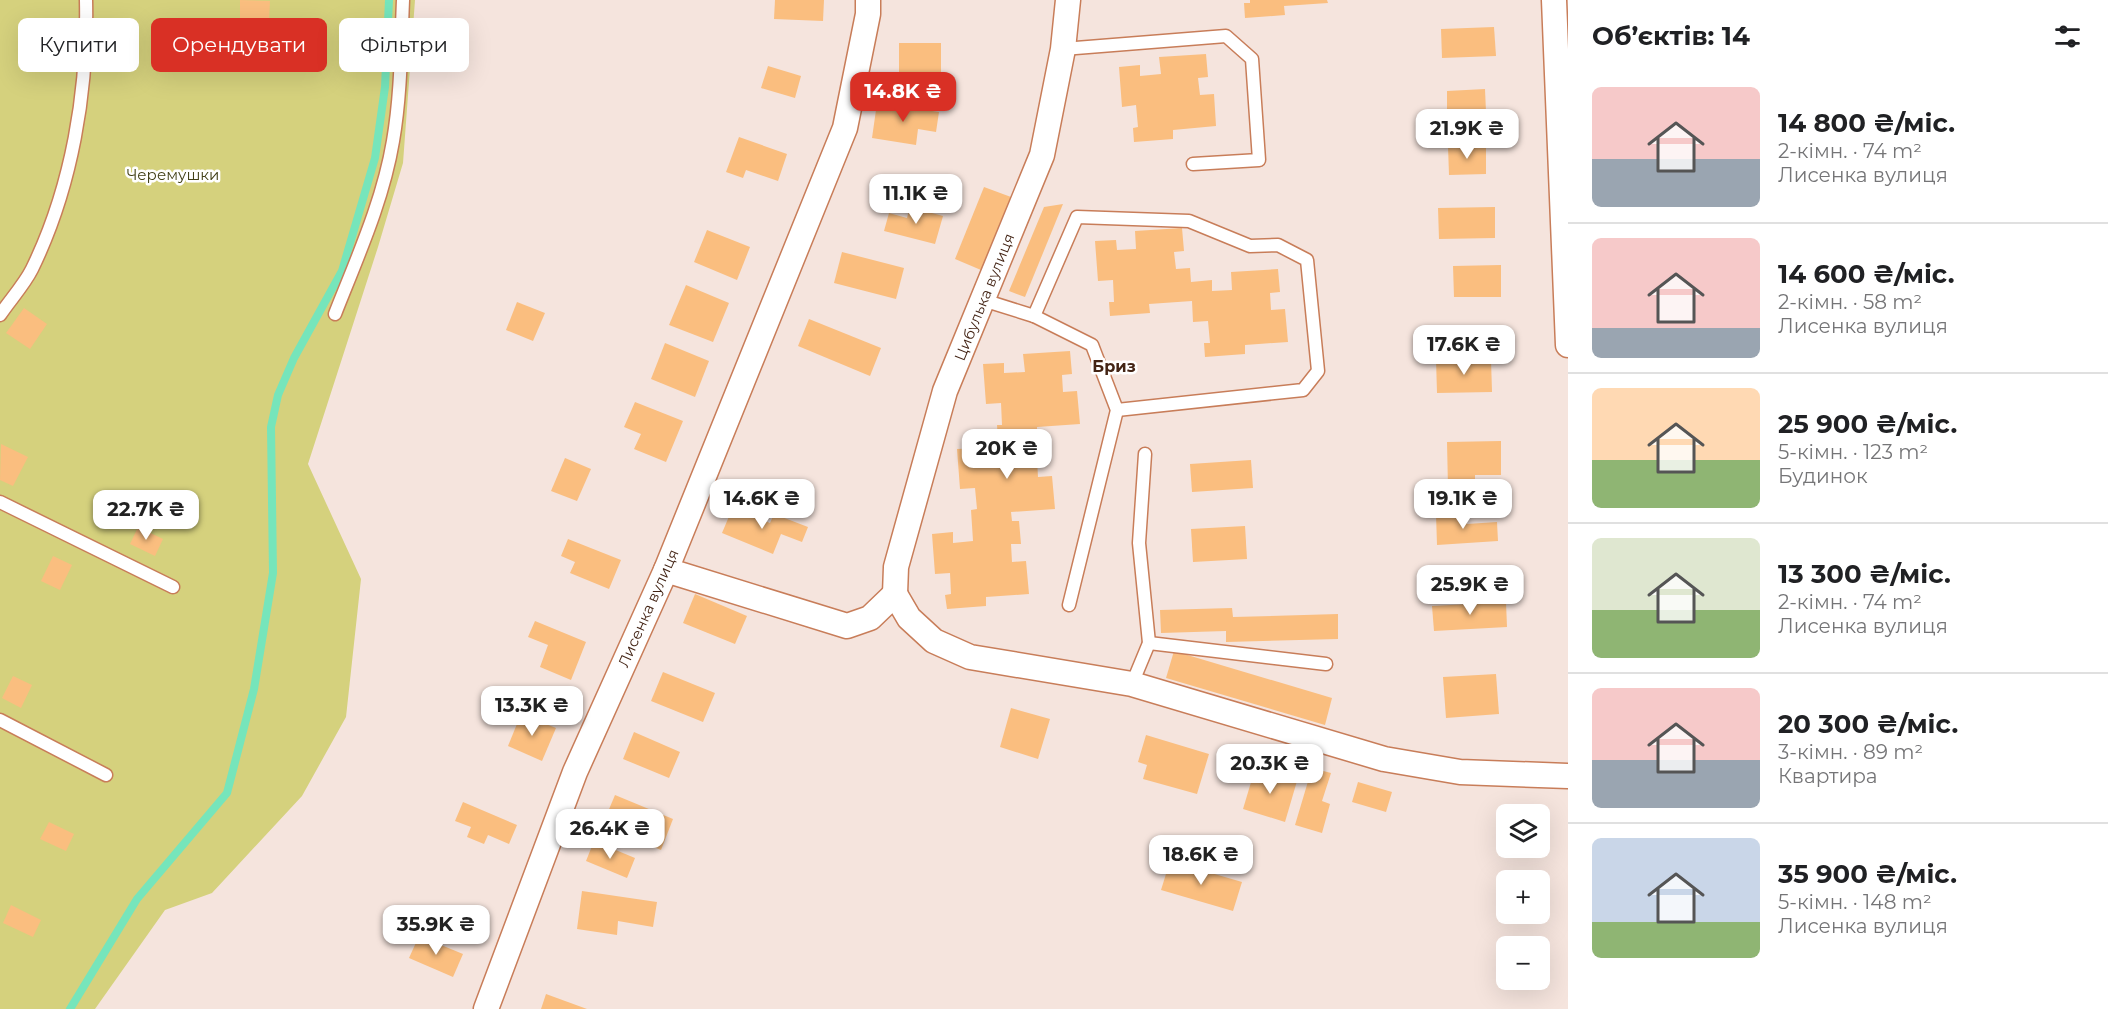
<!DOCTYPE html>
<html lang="uk">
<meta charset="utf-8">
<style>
body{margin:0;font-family:Montserrat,sans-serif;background:#f2f2f2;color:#202124;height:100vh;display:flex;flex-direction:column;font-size:22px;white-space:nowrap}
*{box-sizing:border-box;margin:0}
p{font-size:20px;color:#757577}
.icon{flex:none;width:33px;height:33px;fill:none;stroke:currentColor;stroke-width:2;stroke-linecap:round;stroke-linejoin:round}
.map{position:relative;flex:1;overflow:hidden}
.sheet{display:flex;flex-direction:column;background:#fff;width:540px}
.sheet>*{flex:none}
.banner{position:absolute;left:18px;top:18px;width:570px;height:54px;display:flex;gap:12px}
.controls{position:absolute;left:1496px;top:804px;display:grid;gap:12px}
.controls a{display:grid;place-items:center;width:54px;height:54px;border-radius:9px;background:#fff;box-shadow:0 6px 24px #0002;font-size:30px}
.price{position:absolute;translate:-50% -51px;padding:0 14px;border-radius:12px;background:#fff;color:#222;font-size:20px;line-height:39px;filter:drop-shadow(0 2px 3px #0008)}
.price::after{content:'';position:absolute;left:50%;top:36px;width:18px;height:14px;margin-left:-9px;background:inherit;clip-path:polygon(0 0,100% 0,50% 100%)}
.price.selected{background:#d93025;color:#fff}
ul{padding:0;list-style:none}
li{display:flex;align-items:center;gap:18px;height:150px;padding:0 24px}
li+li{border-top:2px solid #e0e0e0}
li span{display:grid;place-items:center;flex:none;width:168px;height:120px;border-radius:9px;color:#555}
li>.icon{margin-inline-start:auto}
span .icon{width:72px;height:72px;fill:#fffc;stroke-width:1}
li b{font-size:26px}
h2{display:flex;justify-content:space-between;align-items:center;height:72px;padding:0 24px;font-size:26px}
.tag{padding:0 21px;border-radius:9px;background:#fff;box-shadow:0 6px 24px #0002;font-size:21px;line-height:54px}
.tag.selected{background:#d93025;color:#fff}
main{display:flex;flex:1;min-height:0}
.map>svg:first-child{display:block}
</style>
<main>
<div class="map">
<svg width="1568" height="1009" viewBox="0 0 1568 1009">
<rect width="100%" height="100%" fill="#f5e4dd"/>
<polygon fill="#d5d17d" points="0,0 415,0 403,163 378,247 308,464 361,579 346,717 302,796 212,893 165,910 95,1009 0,1009"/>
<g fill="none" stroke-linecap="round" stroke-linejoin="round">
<polyline stroke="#76e5bb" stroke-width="8" points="70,1009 137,899 227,793 254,689 273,573 271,427 278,395 294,358 342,271 375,158 385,87 389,0"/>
</g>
<g fill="#fabe7f">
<polygon points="240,0 270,1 269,21 240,20"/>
<polygon points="775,0 824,0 823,21 774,19"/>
<polygon points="1250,0 1327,0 1328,3 1284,6 1285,15 1245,18 1244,3 1250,3"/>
<polygon points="1494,27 1496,56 1442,58 1441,29"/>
<rect x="899" y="43" width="42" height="32"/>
<polygon points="1206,54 1208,77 1198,78 1200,95 1214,94 1216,126 1173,130 1173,139 1134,142 1133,128 1138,127 1136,105 1122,107 1119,67 1140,65 1140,76 1161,74 1159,57"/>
<polygon points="768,66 801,76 795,98 761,88"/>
<polygon points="1485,89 1486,112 1447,114 1447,91"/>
<polygon points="877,103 939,112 936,132 918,129 916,145 872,138"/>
<polygon points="739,137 787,154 778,181 746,170 743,178 726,172"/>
<polygon points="1486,145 1486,174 1449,175 1448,146"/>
<polygon points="984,187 1011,197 981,270 955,259"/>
<polygon points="1063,204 1025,297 1009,291 1044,207"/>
<polygon points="910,207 943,216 935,244 884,231 889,213 907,218"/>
<polygon points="1495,207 1495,238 1439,239 1438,208"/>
<polygon points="1182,228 1184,251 1174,252 1176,269 1190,268 1191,282 1212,280 1212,291 1232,290 1231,272 1278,269 1280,292 1270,293 1271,310 1285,309 1288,342 1245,345 1245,354 1205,357 1204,343 1210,343 1208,321 1193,322 1192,301 1149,304 1150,313 1110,316 1109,302 1114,302 1113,280 1098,281 1095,241 1116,240 1117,250 1136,249 1135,231"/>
<polygon points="707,230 750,247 737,280 694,262"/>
<polygon points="842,252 904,268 896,299 834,283"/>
<polygon points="1501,265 1501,297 1454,297 1453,266"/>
<polygon points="686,285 729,303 713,342 669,325"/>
<polygon points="517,302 545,313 533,341 506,330"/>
<polygon points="24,308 47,324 30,349 6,333"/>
<polygon points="809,319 881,348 870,376 798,346"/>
<polygon points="665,343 709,361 695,397 651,379"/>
<polygon points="1070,351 1072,374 1062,375 1063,392 1077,391 1080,424 1037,427 1037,436 1045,436 1046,459 1037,459 1038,477 1052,476 1055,509 1011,512 1012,521 1019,521 1021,544 1011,544 1012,562 1026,561 1029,594 986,597 986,606 947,609 945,595 951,594 950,573 935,574 932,534 953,532 953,543 973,541 971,510 977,509 975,488 960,489 957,449 978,448 979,458 999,456 997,425 1002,425 1001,403 986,404 983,364 1004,363 1004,373 1025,372 1023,354"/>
<polygon points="1436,359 1491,359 1492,392 1437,393"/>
<polygon points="635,402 683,421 666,462 634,449 641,434 624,427"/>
<polygon points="1501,441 1501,475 1475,475 1475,488 1448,488 1447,442"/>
<polygon points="1,444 28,457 13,486 0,480"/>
<polygon points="565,458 591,469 577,501 551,491"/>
<polygon points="1251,460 1253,488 1192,492 1190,464"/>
<polygon points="733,507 770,523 774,514 808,527 802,542 781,534 773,554 722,533"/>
<polygon points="1466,513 1467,524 1497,522 1498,541 1437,545 1436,514"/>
<polygon points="1245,526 1247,559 1193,562 1191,529"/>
<polygon points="138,527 163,539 155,556 130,544"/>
<polygon points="568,539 621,560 609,589 570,573 575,562 561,556"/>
<polygon points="53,556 72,565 60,590 41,581"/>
<polygon points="695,594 747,616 735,644 683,623"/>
<polygon points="1506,602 1507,627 1434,631 1432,606"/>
<polygon points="1232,608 1233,617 1338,614 1338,639 1226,642 1226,631 1161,633 1160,610"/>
<polygon points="535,621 586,642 571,680 540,667 548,645 528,637"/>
<polygon points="1174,651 1332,698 1325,725 1166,678"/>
<polygon points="663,672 715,693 703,722 651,701"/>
<polygon points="1496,674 1499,714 1446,718 1443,677"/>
<polygon points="13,676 32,685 21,708 2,698"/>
<polygon points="1011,708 1050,719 1038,759 1000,747"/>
<polygon points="521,714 556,728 542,761 508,746"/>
<polygon points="634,732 680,752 669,778 623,759"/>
<polygon points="1146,735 1209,754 1197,794 1143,779 1147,765 1138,762"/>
<polygon points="1312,768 1331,773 1322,801 1330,804 1322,833 1295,825"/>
<polygon points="1255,769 1297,781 1285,822 1243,809"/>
<polygon points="1358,782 1392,792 1386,812 1352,802"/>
<polygon points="615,795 673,819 661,850 602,826"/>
<polygon points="463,802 517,825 509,844 488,835 484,844 467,837 471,827 455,821"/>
<polygon points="49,822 74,834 66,851 40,839"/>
<polygon points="594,841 635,858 627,878 586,861"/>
<polygon points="1170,861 1242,882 1233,911 1161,890"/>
<polygon points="582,891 657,902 653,927 618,921 617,935 577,929"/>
<polygon points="11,905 41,920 33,937 3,923"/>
<polygon points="419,936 463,954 453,977 409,958"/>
<polygon points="546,994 587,1009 541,1009"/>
</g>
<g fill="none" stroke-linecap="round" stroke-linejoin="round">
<defs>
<g id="lane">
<polyline points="1063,49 1226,36 1252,59 1259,160 1193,164"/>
<polyline points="983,300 1034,316 1092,345 1117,410 1069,605"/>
<path d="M335 314C357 258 383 201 393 141 401 95 401 47 403 0"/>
<path d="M0 315C10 300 24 285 32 269 72 187 88 91 86 0"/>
<polyline points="1034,316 1077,217 1189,221 1250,246 1278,245 1307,260 1318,371 1303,390 1117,410"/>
<polyline points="0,502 173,587"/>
<polyline points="1149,643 1326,664"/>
<polyline points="1132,684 1149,643 1139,543 1145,454"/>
<polyline points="0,720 106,775"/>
</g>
<g id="street">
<polyline points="1554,0 1568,345"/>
<polyline points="666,570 847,626 870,618 895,594"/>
<polyline points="895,594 909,618 934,641 970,657 1132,684 1384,759 1460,772 1568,776"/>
<polyline points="895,594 896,567 945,391 1042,155 1063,49 1068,0"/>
<polyline points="486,1009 575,772 666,570 845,128 868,14 868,0"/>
</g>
</defs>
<use href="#lane" stroke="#c87d59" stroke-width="15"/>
<use href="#street" stroke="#c87d59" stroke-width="27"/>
<use href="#lane" stroke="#fff" stroke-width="12"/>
<use href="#street" stroke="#fff" stroke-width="24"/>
</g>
<g text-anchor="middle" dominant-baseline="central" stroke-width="5" stroke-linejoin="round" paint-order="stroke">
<g font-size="15" fill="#424017" stroke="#fff">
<text x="173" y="174">Черемушки</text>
</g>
<g font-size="15" fill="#432415" stroke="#fff">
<text transform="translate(984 297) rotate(-68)">Цибулька вулиця</text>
<text transform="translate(648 608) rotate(-66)">Лисенка вулиця</text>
</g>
<g font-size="16" font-weight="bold" fill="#432415" stroke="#fff">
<text x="1114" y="366">Бриз</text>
</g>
</g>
</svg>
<div class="controls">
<a><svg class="icon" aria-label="layers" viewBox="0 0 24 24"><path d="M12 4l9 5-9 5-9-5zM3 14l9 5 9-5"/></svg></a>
<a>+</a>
<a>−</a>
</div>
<b class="price selected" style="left:903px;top:123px">14.8K ₴</b>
<b class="price" style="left:1467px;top:160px">21.9K ₴</b>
<b class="price" style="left:916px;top:225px">11.1K ₴</b>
<b class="price" style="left:1464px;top:376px">17.6K ₴</b>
<b class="price" style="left:1007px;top:480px">20K ₴</b>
<b class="price" style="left:762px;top:530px">14.6K ₴</b>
<b class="price" style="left:1463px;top:530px">19.1K ₴</b>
<b class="price" style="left:146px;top:541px">22.7K ₴</b>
<b class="price" style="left:1470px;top:616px">25.9K ₴</b>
<b class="price" style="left:532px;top:737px">13.3K ₴</b>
<b class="price" style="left:1270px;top:795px">20.3K ₴</b>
<b class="price" style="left:610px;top:860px">26.4K ₴</b>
<b class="price" style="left:1201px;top:886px">18.6K ₴</b>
<b class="price" style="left:436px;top:956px">35.9K ₴</b>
<div class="banner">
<a class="tag">Купити</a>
<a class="tag selected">Орендувати</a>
<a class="tag">Фільтри</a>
</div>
</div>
<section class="sheet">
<h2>Об’єктів: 14<svg class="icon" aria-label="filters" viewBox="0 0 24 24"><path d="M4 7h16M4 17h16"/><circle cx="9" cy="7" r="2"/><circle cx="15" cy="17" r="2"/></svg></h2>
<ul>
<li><span style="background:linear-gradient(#f6c9c9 60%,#9aa5b1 0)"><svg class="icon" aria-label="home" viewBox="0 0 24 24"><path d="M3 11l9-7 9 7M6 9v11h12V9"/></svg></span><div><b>14 800 ₴/міс.</b><p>2-кімн. · 74 m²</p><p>Лисенка вулиця</p></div></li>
<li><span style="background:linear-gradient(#f6c9c9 75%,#9aa5b1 0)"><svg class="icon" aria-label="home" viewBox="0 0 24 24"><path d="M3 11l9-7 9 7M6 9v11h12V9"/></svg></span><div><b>14 600 ₴/міс.</b><p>2-кімн. · 58 m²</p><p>Лисенка вулиця</p></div></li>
<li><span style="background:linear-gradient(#ffd9b3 60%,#8fb573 0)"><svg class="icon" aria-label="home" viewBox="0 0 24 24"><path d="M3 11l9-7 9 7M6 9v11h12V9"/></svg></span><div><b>25 900 ₴/міс.</b><p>5-кімн. · 123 m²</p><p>Будинок</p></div></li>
<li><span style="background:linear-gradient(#dfe7d0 60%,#8fb573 0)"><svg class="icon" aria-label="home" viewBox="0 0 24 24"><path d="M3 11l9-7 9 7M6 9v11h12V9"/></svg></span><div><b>13 300 ₴/міс.</b><p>2-кімн. · 74 m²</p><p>Лисенка вулиця</p></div></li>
<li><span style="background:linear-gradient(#f6c9c9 60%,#9aa5b1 0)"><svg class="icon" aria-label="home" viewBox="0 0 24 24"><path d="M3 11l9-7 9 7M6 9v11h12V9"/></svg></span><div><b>20 300 ₴/міс.</b><p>3-кімн. · 89 m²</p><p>Квартира</p></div></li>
<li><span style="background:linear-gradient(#c9d6e8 70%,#8fb573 0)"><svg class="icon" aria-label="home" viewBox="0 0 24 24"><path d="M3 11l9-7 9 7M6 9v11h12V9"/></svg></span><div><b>35 900 ₴/міс.</b><p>5-кімн. · 148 m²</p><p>Лисенка вулиця</p></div></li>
</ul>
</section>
</main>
